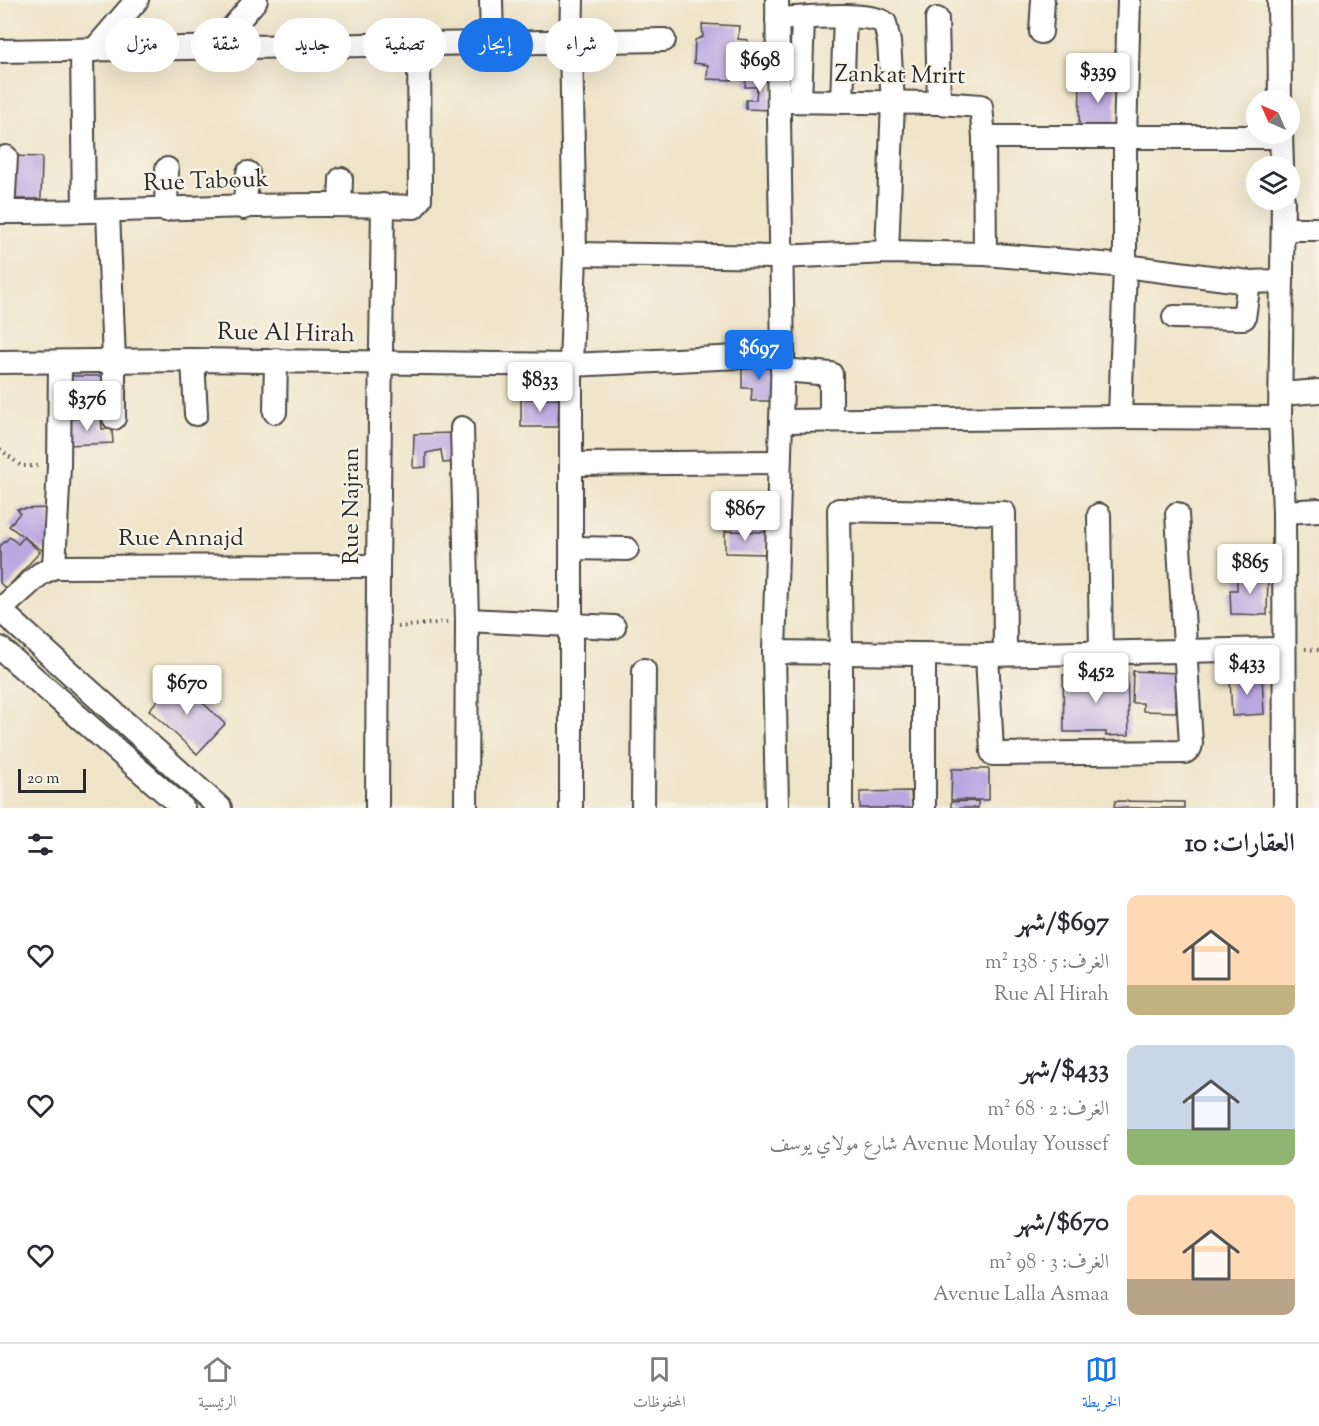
<!DOCTYPE html>
<html lang="ar">
<meta charset="utf-8">
<style>
body{margin:0;font-family:"Sorts Mill Goudy",Amiri,serif;background:#f2f2f3;color:#2b2b33;direction:rtl;height:100vh;display:flex;flex-direction:column;font-size:22px;white-space:nowrap}
*{box-sizing:border-box;margin:0}
p{font-size:20px;color:#7c7c81}
.icon{flex:none;width:33px;height:33px;fill:none;stroke:currentColor;stroke-width:2;stroke-linecap:round;stroke-linejoin:round}
.map{position:relative;height:808px;overflow:hidden;direction:ltr}
.details{display:flex;flex-direction:column;background:#fff;flex:1}
.details>*{flex:none}
.top-card{position:absolute;left:18px;top:18px;width:600px;height:54px;direction:rtl;display:flex;gap:12px}
.needle{width:39px;rotate:315deg}
.buttons{position:absolute;left:1246px;top:90px;display:grid;gap:12px}
.buttons a{display:grid;place-items:center;width:54px;height:54px;border-radius:50%;background:#fff;box-shadow:0 6px 24px #0002;font-size:30px}
.scale{position:absolute;left:18px;bottom:15px;width:68px;box-sizing:border-box;padding-left:6px;border:3px solid #2b2b2b;border-top:0;font-size:16px;line-height:21px;white-space:nowrap;color:#2b2b2b;-webkit-text-stroke:4px #f7f3e8;paint-order:stroke}
.price{position:absolute;translate:-50% -51px;padding:0 14px;border-radius:6px;background:#fff;color:#222;font-size:20px;line-height:39px;filter:drop-shadow(0 2px 3px #0008)}
.price::after{content:'';position:absolute;left:50%;top:36px;width:18px;height:14px;margin-left:-9px;background:inherit;clip-path:polygon(0 0,100% 0,50% 100%)}
.price.selected{background:#1a73e8;color:#fff}
ul{padding:0;list-style:none}
li{display:flex;align-items:center;gap:18px;height:150px;padding:0 24px}
li span{display:grid;place-items:center;flex:none;width:168px;height:120px;border-radius:12px;color:#555}
li>.icon{margin-inline-start:auto}
span .icon{width:72px;height:72px;fill:#fffc;stroke-width:1}
li b{font-size:26px}
h2{display:flex;justify-content:space-between;align-items:center;height:72px;padding:0 24px;font-size:26px}
.tag{padding:0 21px;border-radius:27px;background:#fff;box-shadow:0 6px 24px #0002;font-size:21px;line-height:54px}
.tag.selected{background:#1a73e8;color:#fff}
.tabs{display:flex;justify-content:space-around;align-items:center;height:84px;border-top:2px solid #e1e1e2;background:#fff;font-size:16px;color:#7c7c81}
.tabs a{display:grid;justify-items:center;gap:3px}
.tabs .selected{color:#1a73e8}
.map>svg:first-child{display:block}
</style>
<div class="map">
<svg width="1319" height="808" viewBox="0 0 1319 808">
<rect width="100%" height="100%" fill="#f7f3e8"/>
<filter id="ink" filterUnits="userSpaceOnUse"><feTurbulence type="fractalNoise" baseFrequency=".0167" numOctaves="2"/><feDisplacementMap in="SourceGraphic" scale="12" xChannelSelector="R" yChannelSelector="G"/><feConvolveMatrix kernelMatrix="1 2 1 2 8 2 1 2 1" color-interpolation-filters="sRGB"/></filter>
<filter id="wash" filterUnits="userSpaceOnUse"><feTurbulence type="fractalNoise" baseFrequency=".008" numOctaves="4" result="noise"/><feDisplacementMap in="SourceGraphic" scale="24" xChannelSelector="R" yChannelSelector="G"/><feGaussianBlur stdDeviation="1.35" result="paint"/><feColorMatrix in="noise" values="0 0 0 0 0 0 0 0 0 0 0 0 0 0 0 0 0 1.4 0 .05"/><feComposite in="paint" operator="in"/></filter>
<g filter="url(#wash)">
<rect width="100%" height="100%" fill="#f0e4c8"/>
<g id="blocks">
<g fill="#bba8e1">
<polygon points="702,24 739,26 738,39 748,40 749,66 733,65 732,80 707,79 708,65 694,63 695,40 703,37"/>
<polygon points="746,77 771,77 770,110 746,109 746,100 756,100 757,87 745,87"/>
<polygon points="1080,80 1116,81 1115,128 1079,127"/>
<polygon points="11,156 42,157 41,199 11,199"/>
<polygon points="742,364 773,365 773,401 751,401 752,388 742,388"/>
<polygon points="65,376 104,376 104,417 65,416"/>
<polygon points="521,399 559,399 558,427 521,427"/>
<polygon points="101,417 102,429 112,429 113,443 67,445 66,419"/>
<polygon points="456,433 457,462 443,463 441,450 426,453 426,467 413,468 414,434"/>
<polygon points="50,508 50,544 43,551 9,526 20,513 17,509"/>
<polygon points="725,531 766,532 765,554 725,553"/>
<polygon points="10,537 18,544 24,537 40,552 6,589 0,583 0,546"/>
<polygon points="1268,574 1267,615 1231,614 1230,590 1237,590 1237,576"/>
<polygon points="1133,671 1177,673 1176,712 1143,711 1143,703 1132,703"/>
<polygon points="1127,673 1129,735 1106,736 1106,732 1064,732 1063,675"/>
<polygon points="1262,677 1264,714 1232,716 1230,679"/>
<polygon points="177,678 225,724 197,754 149,710"/>
<polygon points="952,769 989,769 989,800 951,800"/>
<polygon points="911,791 912,808 860,808 860,792"/>
<polygon points="978,801 978,808 951,808 951,802"/>
<polygon points="1115,801 1184,802 1184,808 1114,808"/>
</g>
</g>
</g>
<g filter="url(#ink)">
<use href="#blocks" fill-opacity="0" stroke="#494743" stroke-width="1.5"/>
<g fill="none" stroke-linecap="round" stroke-linejoin="round">
<defs>
<g id="minor">
<polyline points="491,0 492,42"/>
<polyline points="1279,0 1280,100"/>
<path d="M777 19C800 18 868 11 885 23L889 42 893 102 887 252"/>
<polyline points="937,19 939,103"/>
<polyline points="1041,32 1043,0"/>
<polyline points="216,47 256,0"/>
<polyline points="94,50 137,0"/>
<polyline points="0,51 664,40"/>
<polyline points="82,51 84,211"/>
<polyline points="779,101 939,103 981,106 984,137 985,254"/>
<polyline points="800,101 803,18"/>
<polyline points="842,102 845,17"/>
<polyline points="1281,134 1282,166"/>
<polyline points="984,137 1281,137"/>
<polyline points="1283,200 1280,418 1284,512 1285,808"/>
<polyline points="340,205 341,179"/>
<polyline points="244,208 248,173"/>
<polyline points="166,210 167,169"/>
<path d="M0 212C138 213 276 200 414 207L420 199 419 45"/>
<polyline points="3,212 6,157"/>
<polyline points="108,212 114,360 114,418"/>
<polyline points="1284,229 1319,229"/>
<polyline points="575,254 780,257 887,252 985,254 1125,266 1249,282 1282,281"/>
<polyline points="1174,317 1244,318 1249,282"/>
<polyline points="193,360 196,414"/>
<polyline points="0,362 193,360 571,365 783,355"/>
<polyline points="782,370 831,374 831,419"/>
<polyline points="1281,394 1319,391"/>
<polyline points="275,412 276,360"/>
<polyline points="1120,417 1125,266 1125,137 1129,0"/>
<polyline points="782,421 1120,417 1280,418"/>
<polyline points="462,428 467,620 466,808"/>
<polyline points="573,464 778,462"/>
<polyline points="1284,512 1319,510"/>
<polyline points="1099,515 1101,653"/>
<polyline points="572,548 627,549"/>
<polyline points="54,567 59,466 60,362"/>
<polyline points="0,610 40,574 54,567 378,566"/>
<polyline points="0,610 220,808"/>
<polyline points="467,620 614,627"/>
<polyline points="0,648 183,808"/>
<polyline points="774,652 987,655 1283,649"/>
<polyline points="924,654 924,808"/>
<polyline points="987,655 992,752 993,754 1185,752 1190,748 1191,744 1177,514"/>
<polyline points="377,808 378,566 383,205"/>
<polyline points="571,808 571,365 575,254 571,41 572,0"/>
<polyline points="643,808 644,670"/>
<polyline points="777,808 774,652 783,355 777,0"/>
<polyline points="841,808 841,654 839,510 1004,513 1005,654"/>
</g>
</defs>
<use href="#minor" stroke="#494743" stroke-width="26"/>
<g stroke="#494743" stroke-width="4" stroke-dasharray="1.5 4.5" stroke-linecap="butt">
<polyline points="0,449 21,466 38,466"/>
<polyline points="398,627 447,622"/>
<polyline points="1305,649 1319,650"/>
</g>
<use href="#minor" stroke="#fff" stroke-width="22"/>
</g>
</g>
<g text-anchor="middle" dominant-baseline="central" stroke-width="4.5" stroke-linejoin="round" paint-order="stroke">
<g font-size="24" fill="#2b2b2b" stroke="#f7f3e8">
<text transform="translate(900 76) rotate(1)">Zankat Mrirt</text>
<text transform="translate(206 182) rotate(-2)">Rue Tabouk</text>
<text transform="translate(286 334) rotate(1)">Rue Al Hirah</text>
<text transform="translate(352 506) rotate(-90)">Rue Najran</text>
<text x="181" y="539">Rue Annajd</text>
</g>
</g>
</svg>
<div class="buttons">
<a><svg class="needle" viewBox="-14 -14 28 28"><path d="M0-13l5 13h-10z" fill="#e53935"/><path d="M0 13l5-13h-10z" fill="#7c7c81"/></svg></a>
<a><svg class="icon" aria-label="layers" viewBox="0 0 24 24"><path d="M12 4l9 5-9 5-9-5zM3 14l9 5 9-5"/></svg></a>
</div>
<div class="scale">20 m</div>
<b class="price" style="left:760px;top:93px">$698</b>
<b class="price" style="left:1098px;top:104px">$339</b>
<b class="price selected" style="left:759px;top:381px">$697</b>
<b class="price" style="left:540px;top:413px">$833</b>
<b class="price" style="left:87px;top:432px">$376</b>
<b class="price" style="left:745px;top:542px">$867</b>
<b class="price" style="left:1250px;top:595px">$865</b>
<b class="price" style="left:1247px;top:696px">$433</b>
<b class="price" style="left:1096px;top:704px">$452</b>
<b class="price" style="left:187px;top:716px">$670</b>
<div class="top-card">
<a class="tag">شراء</a>
<a class="tag selected">إيجار</a>
<a class="tag">تصفية</a>
<a class="tag">جديد</a>
<a class="tag">شقة</a>
<a class="tag">منزل</a>
</div>
</div>
<section class="details">
<h2>العقارات: 10<svg class="icon" aria-label="filters" viewBox="0 0 24 24"><path d="M4 7h16M4 17h16"/><circle cx="9" cy="7" r="2"/><circle cx="15" cy="17" r="2"/></svg></h2>
<ul>
<li><span style="background:linear-gradient(#ffd9b3 75%,#c2b280 0)"><svg class="icon" aria-label="home" viewBox="0 0 24 24"><path d="M3 11l9-7 9 7M6 9v11h12V9"/></svg></span><div><b>$697/شهر</b><p>الغرف: 5 · 138 m²</p><p>Rue Al Hirah</p></div><svg class="icon" aria-label="heart" viewBox="0 0 24 24"><path d="M12 20l-8-8c-3-5 5-10 8-4 3-6 11-1 8 4z"/></svg></li>
<li><span style="background:linear-gradient(#c9d6e8 70%,#8fb573 0)"><svg class="icon" aria-label="home" viewBox="0 0 24 24"><path d="M3 11l9-7 9 7M6 9v11h12V9"/></svg></span><div><b>$433/شهر</b><p>الغرف: 2 · 68 m²</p><p>Avenue Moulay Youssef شارع مولاي يوسف</p></div><svg class="icon" aria-label="heart" viewBox="0 0 24 24"><path d="M12 20l-8-8c-3-5 5-10 8-4 3-6 11-1 8 4z"/></svg></li>
<li><span style="background:linear-gradient(#ffd9b3 70%,#b9a48a 0)"><svg class="icon" aria-label="home" viewBox="0 0 24 24"><path d="M3 11l9-7 9 7M6 9v11h12V9"/></svg></span><div><b>$670/شهر</b><p>الغرف: 3 · 98 m²</p><p>Avenue Lalla Asmaa</p></div><svg class="icon" aria-label="heart" viewBox="0 0 24 24"><path d="M12 20l-8-8c-3-5 5-10 8-4 3-6 11-1 8 4z"/></svg></li>
</ul>
</section>
<nav class="tabs">
<a class="selected"><svg class="icon" aria-label="map" viewBox="0 0 24 24"><path d="M3 6l6-2 6 2 6-2v14l-6 2-6-2-6 2zM9 4v14M15 6v14"/></svg>الخريطة</a>
<a><svg class="icon" aria-label="saved" viewBox="0 0 24 24"><path d="M7 4h10v16l-5-4-5 4z"/></svg>المحفوظات</a>
<a><svg class="icon" aria-label="home" viewBox="0 0 24 24"><path d="M3 11l9-7 9 7M6 9v11h12V9"/></svg>الرئيسية</a>
</nav>
